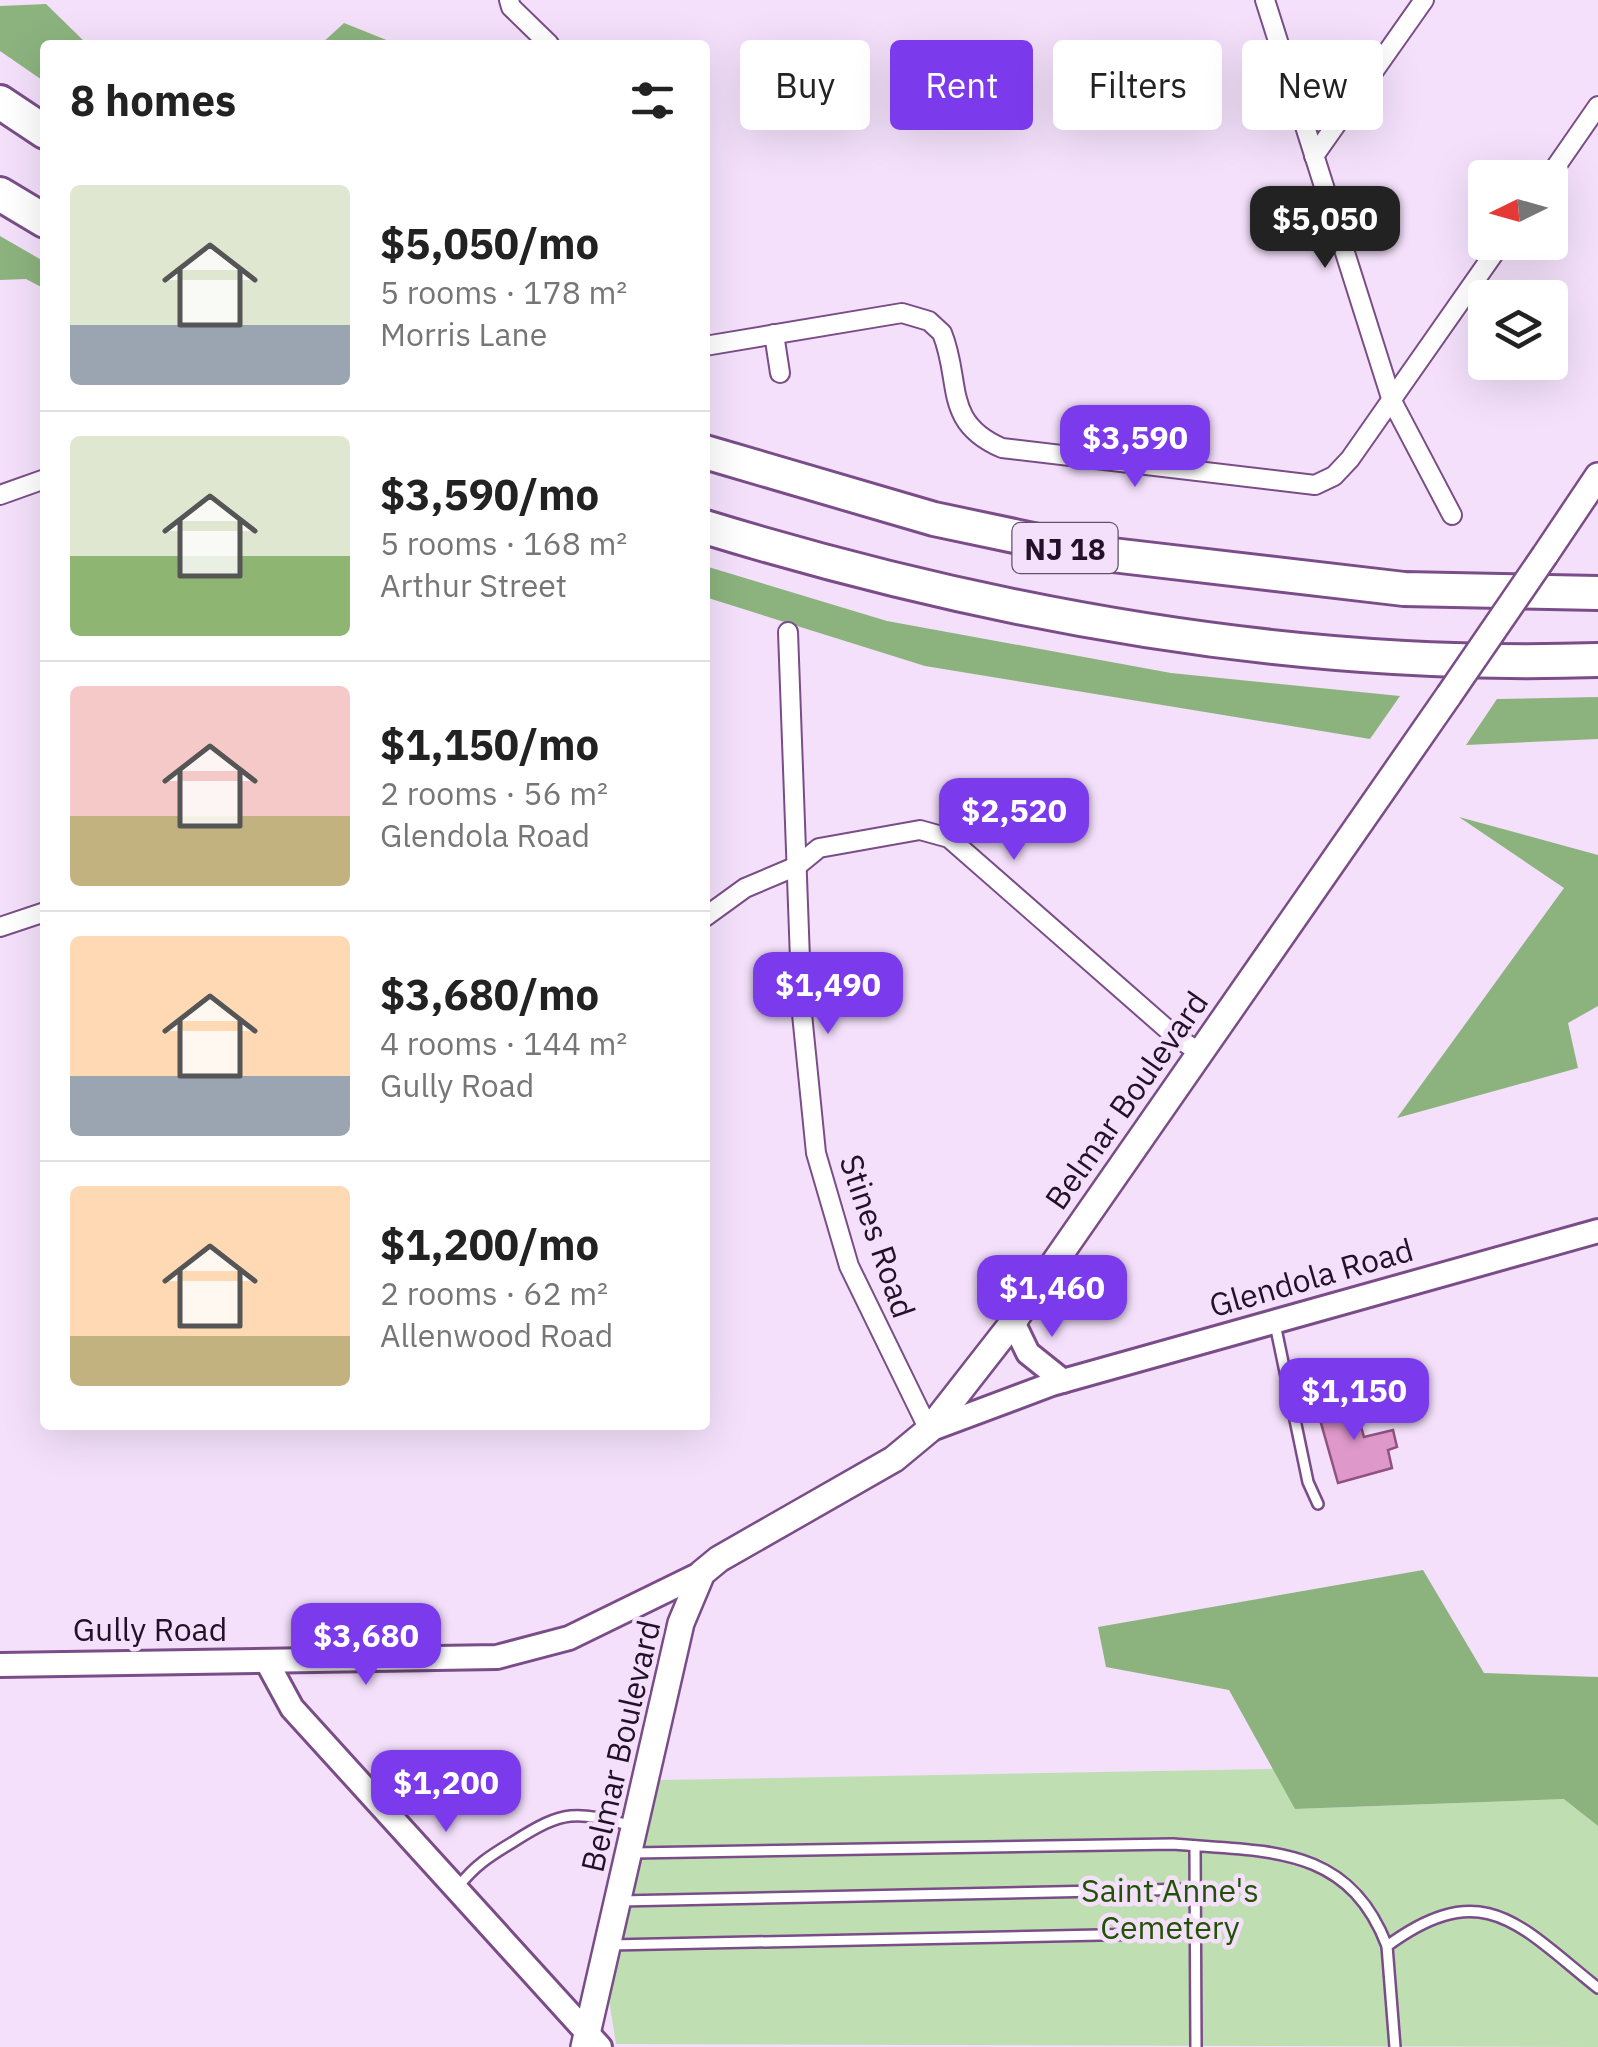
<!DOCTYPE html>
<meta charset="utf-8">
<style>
body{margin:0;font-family:"IBM Plex Sans",sans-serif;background:#f2f2f2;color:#222;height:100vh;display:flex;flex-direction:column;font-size:38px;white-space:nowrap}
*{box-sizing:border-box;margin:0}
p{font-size:32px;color:#767676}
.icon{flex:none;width:55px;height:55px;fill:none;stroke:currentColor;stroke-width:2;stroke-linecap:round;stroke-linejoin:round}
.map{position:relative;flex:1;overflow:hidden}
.drawer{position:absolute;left:40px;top:40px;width:670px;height:1390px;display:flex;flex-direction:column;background:#fff;border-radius:10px;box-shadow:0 10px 40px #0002}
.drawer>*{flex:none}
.guide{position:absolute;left:740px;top:40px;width:708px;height:90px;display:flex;gap:20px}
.needle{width:65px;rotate:265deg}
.controls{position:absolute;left:1468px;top:160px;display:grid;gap:20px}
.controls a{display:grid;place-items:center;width:100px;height:100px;border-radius:10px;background:#fff;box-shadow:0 10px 40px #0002;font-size:50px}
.price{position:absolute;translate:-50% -85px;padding:0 22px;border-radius:20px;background:#7c3aed;color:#fff;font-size:32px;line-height:65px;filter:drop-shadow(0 2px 5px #0008)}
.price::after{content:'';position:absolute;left:50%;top:60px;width:30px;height:22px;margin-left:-15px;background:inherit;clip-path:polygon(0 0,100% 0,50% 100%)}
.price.selected{background:#222;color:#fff}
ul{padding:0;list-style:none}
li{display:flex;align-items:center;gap:30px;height:250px;padding:0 30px}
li+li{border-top:2px solid #e0e0e0}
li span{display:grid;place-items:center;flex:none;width:280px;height:200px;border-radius:10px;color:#555}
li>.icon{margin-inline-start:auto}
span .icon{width:120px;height:120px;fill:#fffc;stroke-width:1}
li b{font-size:42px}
h2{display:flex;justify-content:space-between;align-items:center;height:120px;padding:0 30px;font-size:42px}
.tag{padding:0 35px;border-radius:10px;background:#fff;box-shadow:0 10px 40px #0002;font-size:35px;line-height:90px}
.tag.selected{background:#7c3aed;color:#fff}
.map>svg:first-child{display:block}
</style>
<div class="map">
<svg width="1598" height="2047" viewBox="0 0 1598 2047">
<rect width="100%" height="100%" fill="#f4e0fb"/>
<polygon fill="#bfdfb3" points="1273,1769 1296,1809 1565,1799 1598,1826 1598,2047 616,2044 609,2000 660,1780"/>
<g fill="#8cb37e">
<polygon points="46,4 88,45 45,45 45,82 0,51 0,6"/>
<polygon points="344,23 399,45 320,45"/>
<polygon points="0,236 45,262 45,289 26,279 0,280"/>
<polygon points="705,566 887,621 1171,673 1400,696 1370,739 925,666 705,597"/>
<polygon points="1598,697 1598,739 1466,745 1497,699"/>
<polygon points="1459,817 1598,855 1598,1006 1568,1023 1578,1068 1397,1118 1564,888"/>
<polygon points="1423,1570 1484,1673 1598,1677 1598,1826 1564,1799 1295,1809 1229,1690 1106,1667 1098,1627"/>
</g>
<polygon fill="#de98ca" stroke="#915281" stroke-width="2.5" points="1353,1398 1364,1437 1393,1430 1397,1447 1388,1450 1392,1468 1338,1483 1317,1409"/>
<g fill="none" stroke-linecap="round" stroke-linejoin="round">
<defs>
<g id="service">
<polyline points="1275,1324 1308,1482 1318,1504"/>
<polyline points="1195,1846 1196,2047"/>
<path d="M633 1853 1173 1844C1267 1852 1348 1844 1387 1946"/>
<path d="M458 1887C475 1865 490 1856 513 1842 565 1809 574 1811 633 1826"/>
<polyline points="619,1901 1196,1889"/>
<polyline points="610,1945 1197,1933"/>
<path d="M1395 2047 1387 1946C1484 1875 1520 1926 1598 1988"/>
</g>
<g id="minor">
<polyline points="509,0 511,7 549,44"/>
<polyline points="1265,0 1392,401 1452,515"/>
<polyline points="1314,156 1424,0"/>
<polyline points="1548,178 1598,106"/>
<polyline points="774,334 780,373"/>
<path d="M705 346 902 313 929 321 942 333C962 382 942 422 1002 448L1315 485 1334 476 1350 459 1502 242"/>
<polyline points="0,495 45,479"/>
<polyline points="788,632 802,1014 816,1153 849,1266 929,1430"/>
<polyline points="705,917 745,888 797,866 819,848 920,830 949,838 1176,1037 1199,1052"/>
<polyline points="0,927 45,912"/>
</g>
<g id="tertiary">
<polyline points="1013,1322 1028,1353 1063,1381"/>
<polyline points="929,1430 1052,1384 1598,1231"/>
<polyline points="267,1662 292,1708 600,2047"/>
<polyline points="0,1665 497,1657 569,1638 702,1573"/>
</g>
<g id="secondary">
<polyline points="1545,555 1598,476"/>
<polyline points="584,2047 681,1623 702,1573 719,1559 894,1459 929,1430 1011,1325 1449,695"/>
</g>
<g id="motorway">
<polyline points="0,102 45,132"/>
<polyline points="0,194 45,221"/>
<polyline points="705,452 934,519 1095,553 1404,589 1598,593"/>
<path d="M705 527C993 615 1296 670 1598 660"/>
</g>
</defs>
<use href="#service" stroke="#7a4d88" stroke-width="14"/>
<use href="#minor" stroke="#7a4d88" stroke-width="22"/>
<use href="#tertiary" stroke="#7a4d88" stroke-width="28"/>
<use href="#secondary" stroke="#7a4d88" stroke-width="30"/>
<use href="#motorway" stroke="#7a4d88" stroke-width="38"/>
<use href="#service" stroke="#fff" stroke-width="9"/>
<use href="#minor" stroke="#fff" stroke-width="18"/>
<use href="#tertiary" stroke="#fff" stroke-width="22"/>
<use href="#secondary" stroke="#fff" stroke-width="25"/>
<use href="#motorway" stroke="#fff" stroke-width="32"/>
<defs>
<polyline id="secondary-bridge" points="1449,695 1545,555"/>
</defs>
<use href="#secondary-bridge" stroke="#7a4d88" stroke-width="30" stroke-linecap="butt"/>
<use href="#secondary-bridge" stroke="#fff" stroke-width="25"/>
</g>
<g text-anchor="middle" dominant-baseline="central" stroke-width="9" stroke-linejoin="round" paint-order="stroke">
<rect fill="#f4e0fb" stroke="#624f68" stroke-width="2.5" x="1012.5" y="523" width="105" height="50" rx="8"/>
<g font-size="30" font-weight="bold" fill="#231129">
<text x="1065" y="548">NJ 18</text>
</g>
<g font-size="32" fill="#231129" stroke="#f4e0fb">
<text transform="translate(1126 1100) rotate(-55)">Belmar Boulevard</text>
<text transform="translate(878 1236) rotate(71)">Stines Road</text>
<text transform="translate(1311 1277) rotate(-16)">Glendola Road</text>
<text x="150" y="1629">Gully Road</text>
<text transform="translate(620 1746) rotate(-77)">Belmar Boulevard</text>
</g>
<g font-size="32" fill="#215205" stroke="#f4e0fb">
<text x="1170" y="1890">Saint Anne's<tspan x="1170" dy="37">Cemetery</tspan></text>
</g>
</g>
</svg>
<div class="controls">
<a><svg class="needle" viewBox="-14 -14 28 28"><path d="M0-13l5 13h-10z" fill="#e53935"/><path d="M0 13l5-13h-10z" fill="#767676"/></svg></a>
<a><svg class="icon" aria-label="layers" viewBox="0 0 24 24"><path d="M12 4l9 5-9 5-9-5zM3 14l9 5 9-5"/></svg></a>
</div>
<b class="price selected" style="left:1325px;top:271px">$5,050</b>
<b class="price" style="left:1135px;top:490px">$3,590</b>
<b class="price" style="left:1014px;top:863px">$2,520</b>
<b class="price" style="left:828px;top:1037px">$1,490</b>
<b class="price" style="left:1052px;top:1340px">$1,460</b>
<b class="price" style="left:1354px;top:1443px">$1,150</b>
<b class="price" style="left:366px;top:1688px">$3,680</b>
<b class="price" style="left:446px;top:1835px">$1,200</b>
<div class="guide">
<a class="tag">Buy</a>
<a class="tag selected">Rent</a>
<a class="tag">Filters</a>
<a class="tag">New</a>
</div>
<section class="drawer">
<h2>8 homes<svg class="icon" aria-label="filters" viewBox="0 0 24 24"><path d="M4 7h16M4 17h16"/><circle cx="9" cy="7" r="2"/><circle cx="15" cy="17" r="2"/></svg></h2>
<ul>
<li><span style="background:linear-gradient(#dfe7d0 70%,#9aa5b1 0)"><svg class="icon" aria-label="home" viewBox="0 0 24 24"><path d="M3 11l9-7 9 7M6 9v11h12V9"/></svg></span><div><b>$5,050/mo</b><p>5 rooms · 178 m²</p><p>Morris Lane</p></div></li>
<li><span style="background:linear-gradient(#dfe7d0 60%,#8fb573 0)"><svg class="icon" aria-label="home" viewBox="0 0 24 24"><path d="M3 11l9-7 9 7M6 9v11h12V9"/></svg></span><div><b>$3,590/mo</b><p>5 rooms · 168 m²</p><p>Arthur Street</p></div></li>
<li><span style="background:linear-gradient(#f6c9c9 65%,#c2b280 0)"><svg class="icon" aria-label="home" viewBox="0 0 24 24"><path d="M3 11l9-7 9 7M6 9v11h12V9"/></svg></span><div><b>$1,150/mo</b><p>2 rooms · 56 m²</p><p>Glendola Road</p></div></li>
<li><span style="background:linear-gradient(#ffd9b3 70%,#9aa5b1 0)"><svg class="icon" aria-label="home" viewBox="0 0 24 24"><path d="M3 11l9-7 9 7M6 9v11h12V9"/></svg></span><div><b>$3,680/mo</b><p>4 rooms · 144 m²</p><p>Gully Road</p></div></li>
<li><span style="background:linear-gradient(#ffd9b3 75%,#c2b280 0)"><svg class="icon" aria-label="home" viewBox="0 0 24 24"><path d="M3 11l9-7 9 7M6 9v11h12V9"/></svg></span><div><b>$1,200/mo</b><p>2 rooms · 62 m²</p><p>Allenwood Road</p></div></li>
</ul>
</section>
</div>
